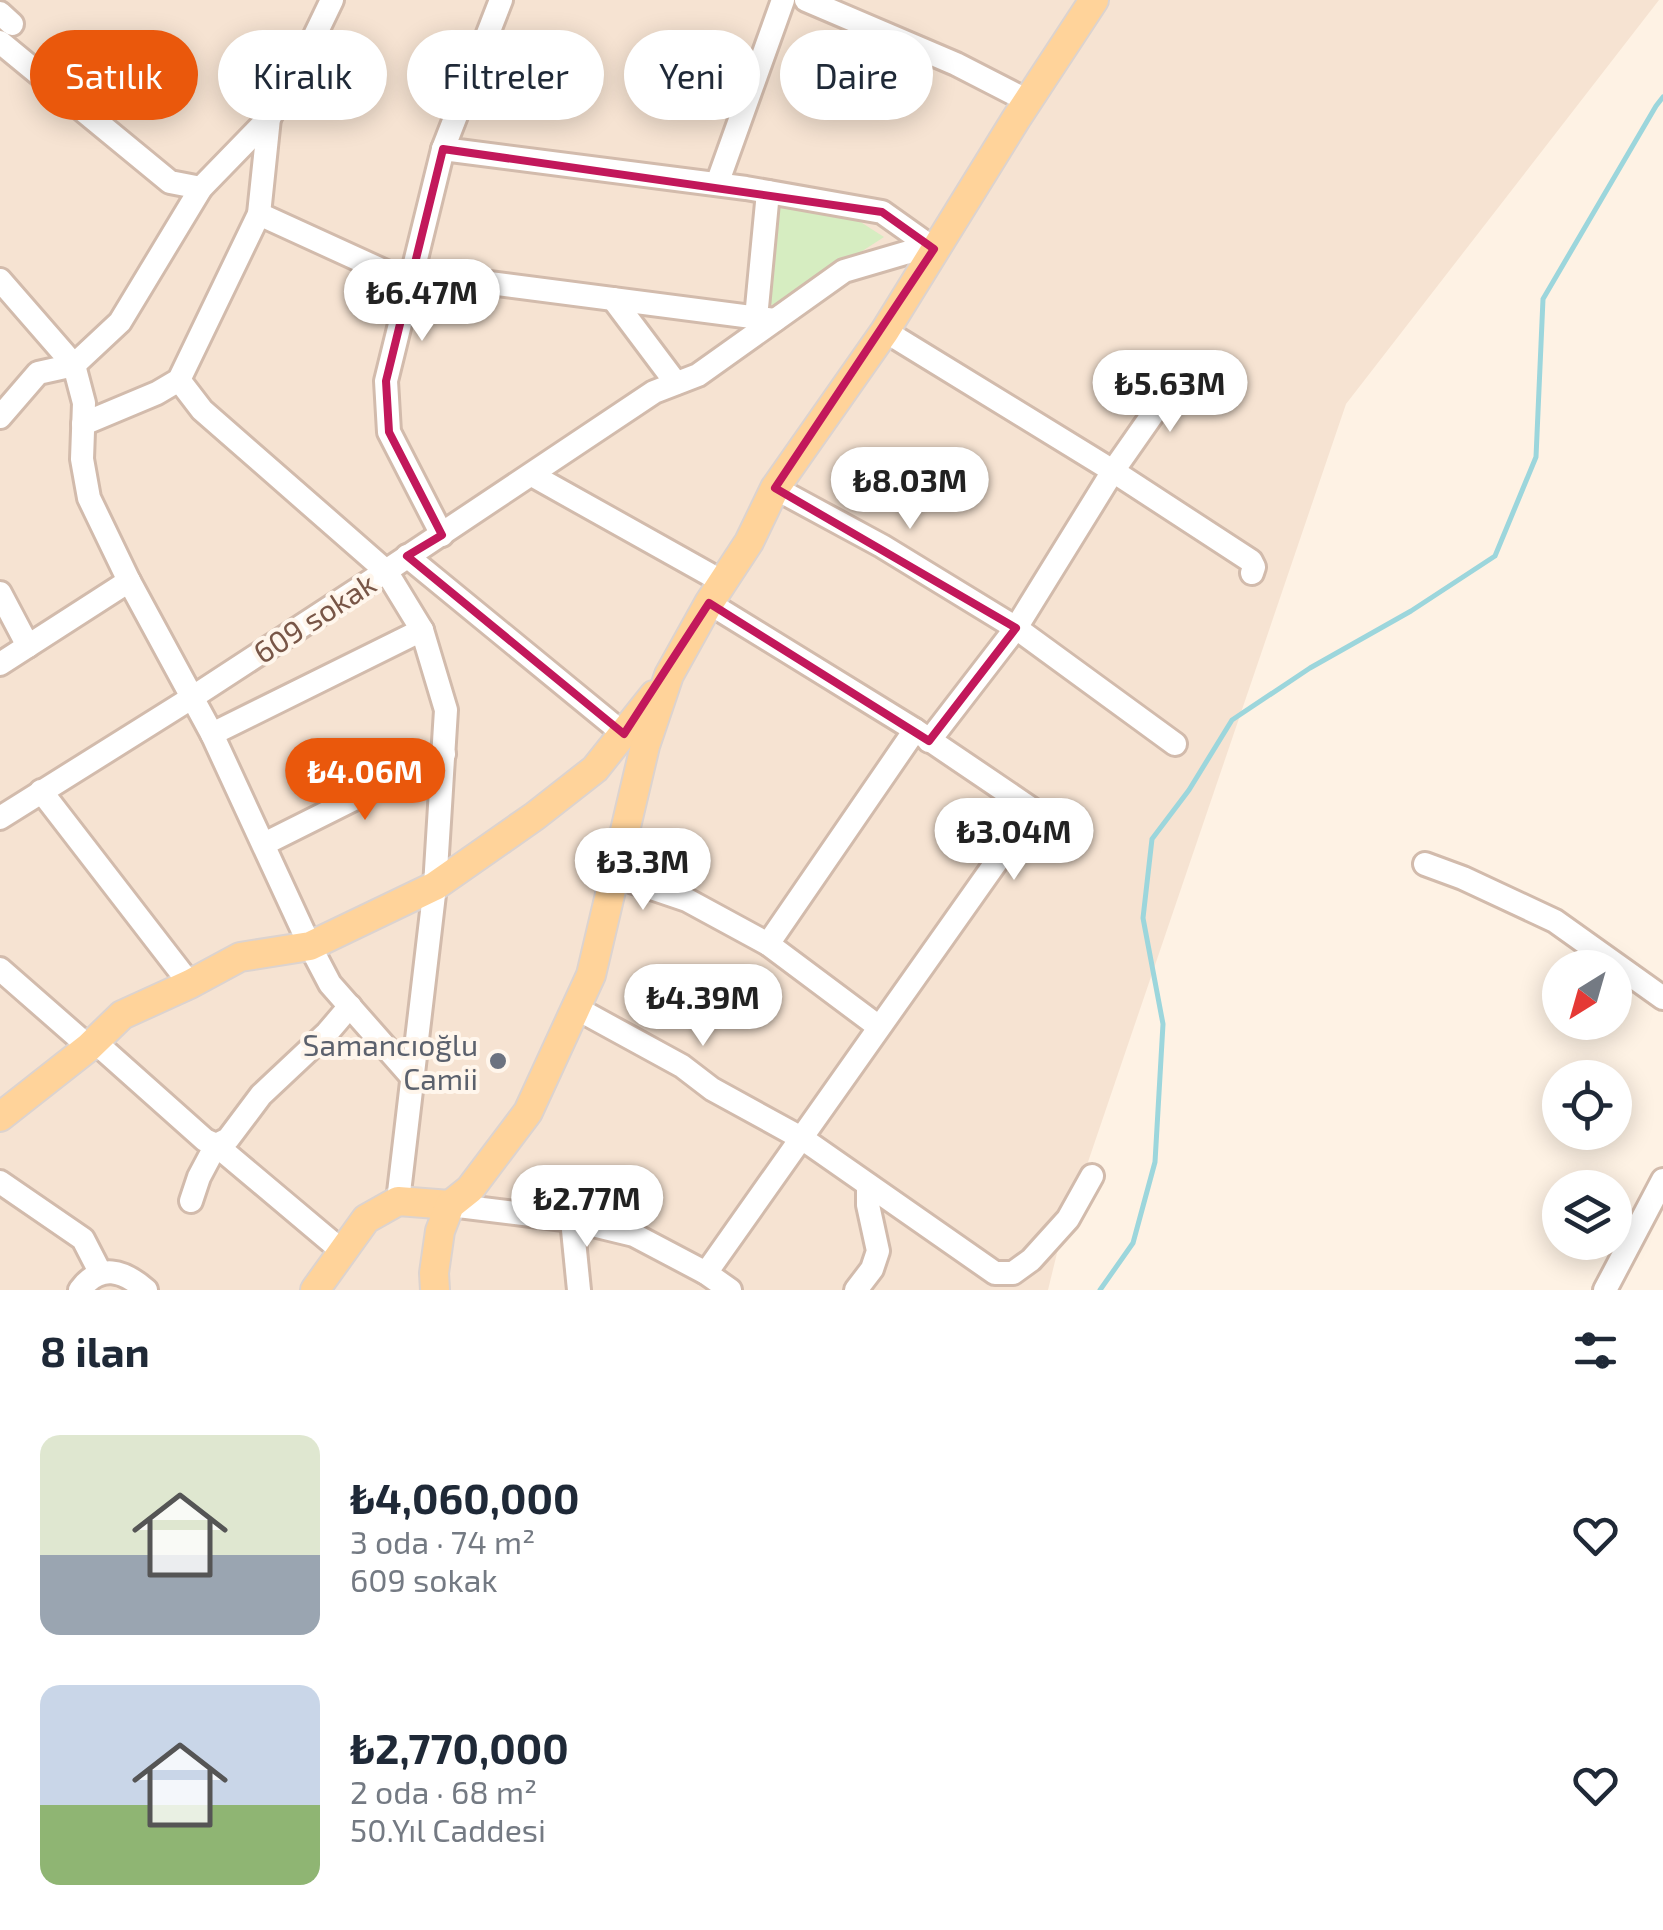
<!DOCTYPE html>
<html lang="tr">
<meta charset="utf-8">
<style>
body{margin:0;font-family:"Exo 2",sans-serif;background:#f6f6f7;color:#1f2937;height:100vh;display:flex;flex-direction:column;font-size:38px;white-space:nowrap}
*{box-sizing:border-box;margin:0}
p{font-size:32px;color:#747a83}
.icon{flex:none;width:55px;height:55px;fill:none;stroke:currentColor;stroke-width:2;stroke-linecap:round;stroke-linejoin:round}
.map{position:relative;height:1290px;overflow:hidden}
.side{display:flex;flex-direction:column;background:#fff;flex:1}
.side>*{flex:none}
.hud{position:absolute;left:30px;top:30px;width:1000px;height:90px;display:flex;gap:20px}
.needle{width:65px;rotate:217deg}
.buttons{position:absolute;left:1542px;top:950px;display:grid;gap:20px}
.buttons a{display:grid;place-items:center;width:90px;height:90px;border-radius:50%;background:#fff;box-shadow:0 5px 25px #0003;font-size:50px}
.price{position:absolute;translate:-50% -85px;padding:0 22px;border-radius:35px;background:#fff;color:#222;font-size:32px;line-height:65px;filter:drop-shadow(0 2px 5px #0008)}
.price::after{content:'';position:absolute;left:50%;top:60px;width:30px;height:22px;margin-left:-15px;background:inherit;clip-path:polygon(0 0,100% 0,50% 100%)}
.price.active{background:#ea580c;color:#fff}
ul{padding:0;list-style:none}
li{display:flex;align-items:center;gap:30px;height:250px;padding:0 40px}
li span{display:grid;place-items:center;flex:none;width:280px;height:200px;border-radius:20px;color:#555}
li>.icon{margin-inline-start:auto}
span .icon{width:120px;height:120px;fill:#fffc;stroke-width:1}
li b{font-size:42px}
h2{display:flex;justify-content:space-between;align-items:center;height:120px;padding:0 40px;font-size:42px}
.pill{padding:0 35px;border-radius:45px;background:#fff;box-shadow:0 5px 25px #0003;font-size:35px;line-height:90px}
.pill.active{background:#ea580c;color:#fff}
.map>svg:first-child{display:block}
</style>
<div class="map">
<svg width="1663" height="1290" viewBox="0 0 1663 1290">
<rect width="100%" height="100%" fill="#fef2e4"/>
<polygon fill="#f6e3d2" points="0,0 1659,0 1346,404 1057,1253 1048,1290 0,1290"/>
<polygon fill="#d6edc1" points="775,205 859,221 884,237 776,307 768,303"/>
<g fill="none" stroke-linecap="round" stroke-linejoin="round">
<polyline stroke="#9cd6dc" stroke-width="5" points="1100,1290 1133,1243 1155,1162 1163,1024 1143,918 1152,839 1189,790 1232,720 1310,668 1411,611 1495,556 1536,457 1543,299 1656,106 1663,97"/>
<defs>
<g id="minor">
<polyline points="501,0 443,149 746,188 882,212 934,249"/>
<polyline points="806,0 956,64 1028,101"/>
<polyline points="0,13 12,24"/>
<polyline points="0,42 170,182 201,188"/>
<polyline points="717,184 783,0"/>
<polyline points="259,214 410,283"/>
<polyline points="412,273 775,320"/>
<polyline points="0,280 74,365 84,403 82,459 89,498 129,581 212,734 310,946 330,984 412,1077"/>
<polyline points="613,299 676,383"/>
<polyline points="756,318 768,192"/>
<polyline points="885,331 1113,471 1016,628 929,741"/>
<polyline points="1185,368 1113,471 1251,561 1254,567 1252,573"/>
<polyline points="179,380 202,410 386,571 654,392 698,375 844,271 912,251 934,249"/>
<polyline points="0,417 38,373 74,365 120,322 201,188 269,118 294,79 332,0"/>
<polyline points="83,424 157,393 179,380 259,214 269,118"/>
<polyline points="532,475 723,582"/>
<polyline points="775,488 882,546 1016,628 1175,744"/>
<polyline points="442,535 389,432 386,381 443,149"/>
<polyline points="407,556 624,734"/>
<polyline points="0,593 28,646"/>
<polyline points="0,664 129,581"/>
<polyline points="212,734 422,630"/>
<polyline points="41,791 190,984"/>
<polyline points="0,818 193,697 386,571 422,630 446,710 435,886 398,1201"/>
<polyline points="264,844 444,754"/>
<polyline points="1425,864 1463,878 1555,921 1663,998"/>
<polyline points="616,876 687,900 768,944"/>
<polyline points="0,969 89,1047"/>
<polyline points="576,1008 682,1066 712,1089 803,1139 995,1273 1013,1273 1031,1260 1068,1219 1092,1176"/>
<polyline points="879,1027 768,944 915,730"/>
<polyline points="95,1042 205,1140 216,1145 228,1139 261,1095 327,1033 350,1006"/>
<polyline points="0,1182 83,1239 100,1272"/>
<polyline points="191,1201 199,1177 216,1145 342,1251"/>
<polyline points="450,1205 572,1220 634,1235 706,1273 730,1290"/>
<polyline points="572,1220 579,1290"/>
<polyline points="706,1273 1033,810 915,730 709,603"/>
<path d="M80 1290C100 1263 123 1270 146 1290"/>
<polyline points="856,1290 872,1269 878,1251 868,1205 868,1185"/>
<polyline points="1605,1290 1663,1180"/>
</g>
<g id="major">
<polyline points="0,1117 89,1047 122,1015 190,984 240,957 310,946 435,886 535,816 595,769 654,695"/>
<polyline points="315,1290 366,1219 398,1201 450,1205"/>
<polyline points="435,1290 434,1273 440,1231 450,1205 470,1189 528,1112 591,975 645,746 669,675 709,603 749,542 775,488 885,331 1016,119 1094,0"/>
</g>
</defs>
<use href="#minor" stroke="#d2bbac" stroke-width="28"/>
<use href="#major" stroke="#dcd3cf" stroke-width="32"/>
<use href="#minor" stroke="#fff" stroke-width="22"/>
<use href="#major" stroke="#ffd39a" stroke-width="28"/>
</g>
<path fill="none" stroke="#c2185b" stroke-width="8" stroke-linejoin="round" d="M443 149 882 212 934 249 775 488 1016 628 929 741 709 603 624 734 407 556 442 535 389 432 386 381Z"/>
<circle fill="#6b7280" stroke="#fff6ec" stroke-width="4" cx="498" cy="1061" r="10"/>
<g text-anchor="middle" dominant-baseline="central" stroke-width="8" stroke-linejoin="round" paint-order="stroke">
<g font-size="30" fill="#785647" stroke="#fff6ec">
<text transform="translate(314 617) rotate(-33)">609 sokak</text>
</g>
<g font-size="30" fill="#5b616d" stroke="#fff6ec" text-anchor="end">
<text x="478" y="1044">Samancıoğlu<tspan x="478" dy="34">Camii</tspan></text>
</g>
</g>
</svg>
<div class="buttons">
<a><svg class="needle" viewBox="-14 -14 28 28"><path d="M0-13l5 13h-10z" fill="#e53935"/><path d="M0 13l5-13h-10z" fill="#747a83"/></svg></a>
<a><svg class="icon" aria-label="locate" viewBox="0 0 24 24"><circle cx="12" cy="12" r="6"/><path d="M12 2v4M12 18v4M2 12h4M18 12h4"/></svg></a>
<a><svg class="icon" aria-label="layers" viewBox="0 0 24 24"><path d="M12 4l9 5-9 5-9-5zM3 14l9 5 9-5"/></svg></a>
</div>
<b class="price" style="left:422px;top:344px">₺6.47M</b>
<b class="price" style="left:1170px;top:435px">₺5.63M</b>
<b class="price" style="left:910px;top:532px">₺8.03M</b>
<b class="price active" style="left:365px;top:823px">₺4.06M</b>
<b class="price" style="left:1014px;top:883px">₺3.04M</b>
<b class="price" style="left:643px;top:913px">₺3.3M</b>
<b class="price" style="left:703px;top:1049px">₺4.39M</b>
<b class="price" style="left:587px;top:1250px">₺2.77M</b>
<div class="hud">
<a class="pill active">Satılık</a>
<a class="pill">Kiralık</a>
<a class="pill">Filtreler</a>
<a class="pill">Yeni</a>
<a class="pill">Daire</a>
</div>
</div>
<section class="side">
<h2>8 ilan<svg class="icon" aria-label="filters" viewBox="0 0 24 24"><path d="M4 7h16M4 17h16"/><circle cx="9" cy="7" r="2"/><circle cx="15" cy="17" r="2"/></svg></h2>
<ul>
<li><span style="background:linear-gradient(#dfe7d0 60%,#9aa5b1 0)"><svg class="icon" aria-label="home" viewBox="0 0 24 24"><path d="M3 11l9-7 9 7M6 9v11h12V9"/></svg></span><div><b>₺4,060,000</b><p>3 oda · 74 m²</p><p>609 sokak</p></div><svg class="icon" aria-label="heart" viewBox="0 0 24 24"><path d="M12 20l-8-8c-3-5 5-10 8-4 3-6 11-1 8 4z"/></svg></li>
<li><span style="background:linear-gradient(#c9d6e8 60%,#8fb573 0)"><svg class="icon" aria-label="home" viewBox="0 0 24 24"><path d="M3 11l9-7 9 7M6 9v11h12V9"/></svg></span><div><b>₺2,770,000</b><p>2 oda · 68 m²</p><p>50.Yıl Caddesi</p></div><svg class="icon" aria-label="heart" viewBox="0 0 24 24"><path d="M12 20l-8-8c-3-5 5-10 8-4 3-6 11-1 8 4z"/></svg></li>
</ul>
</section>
